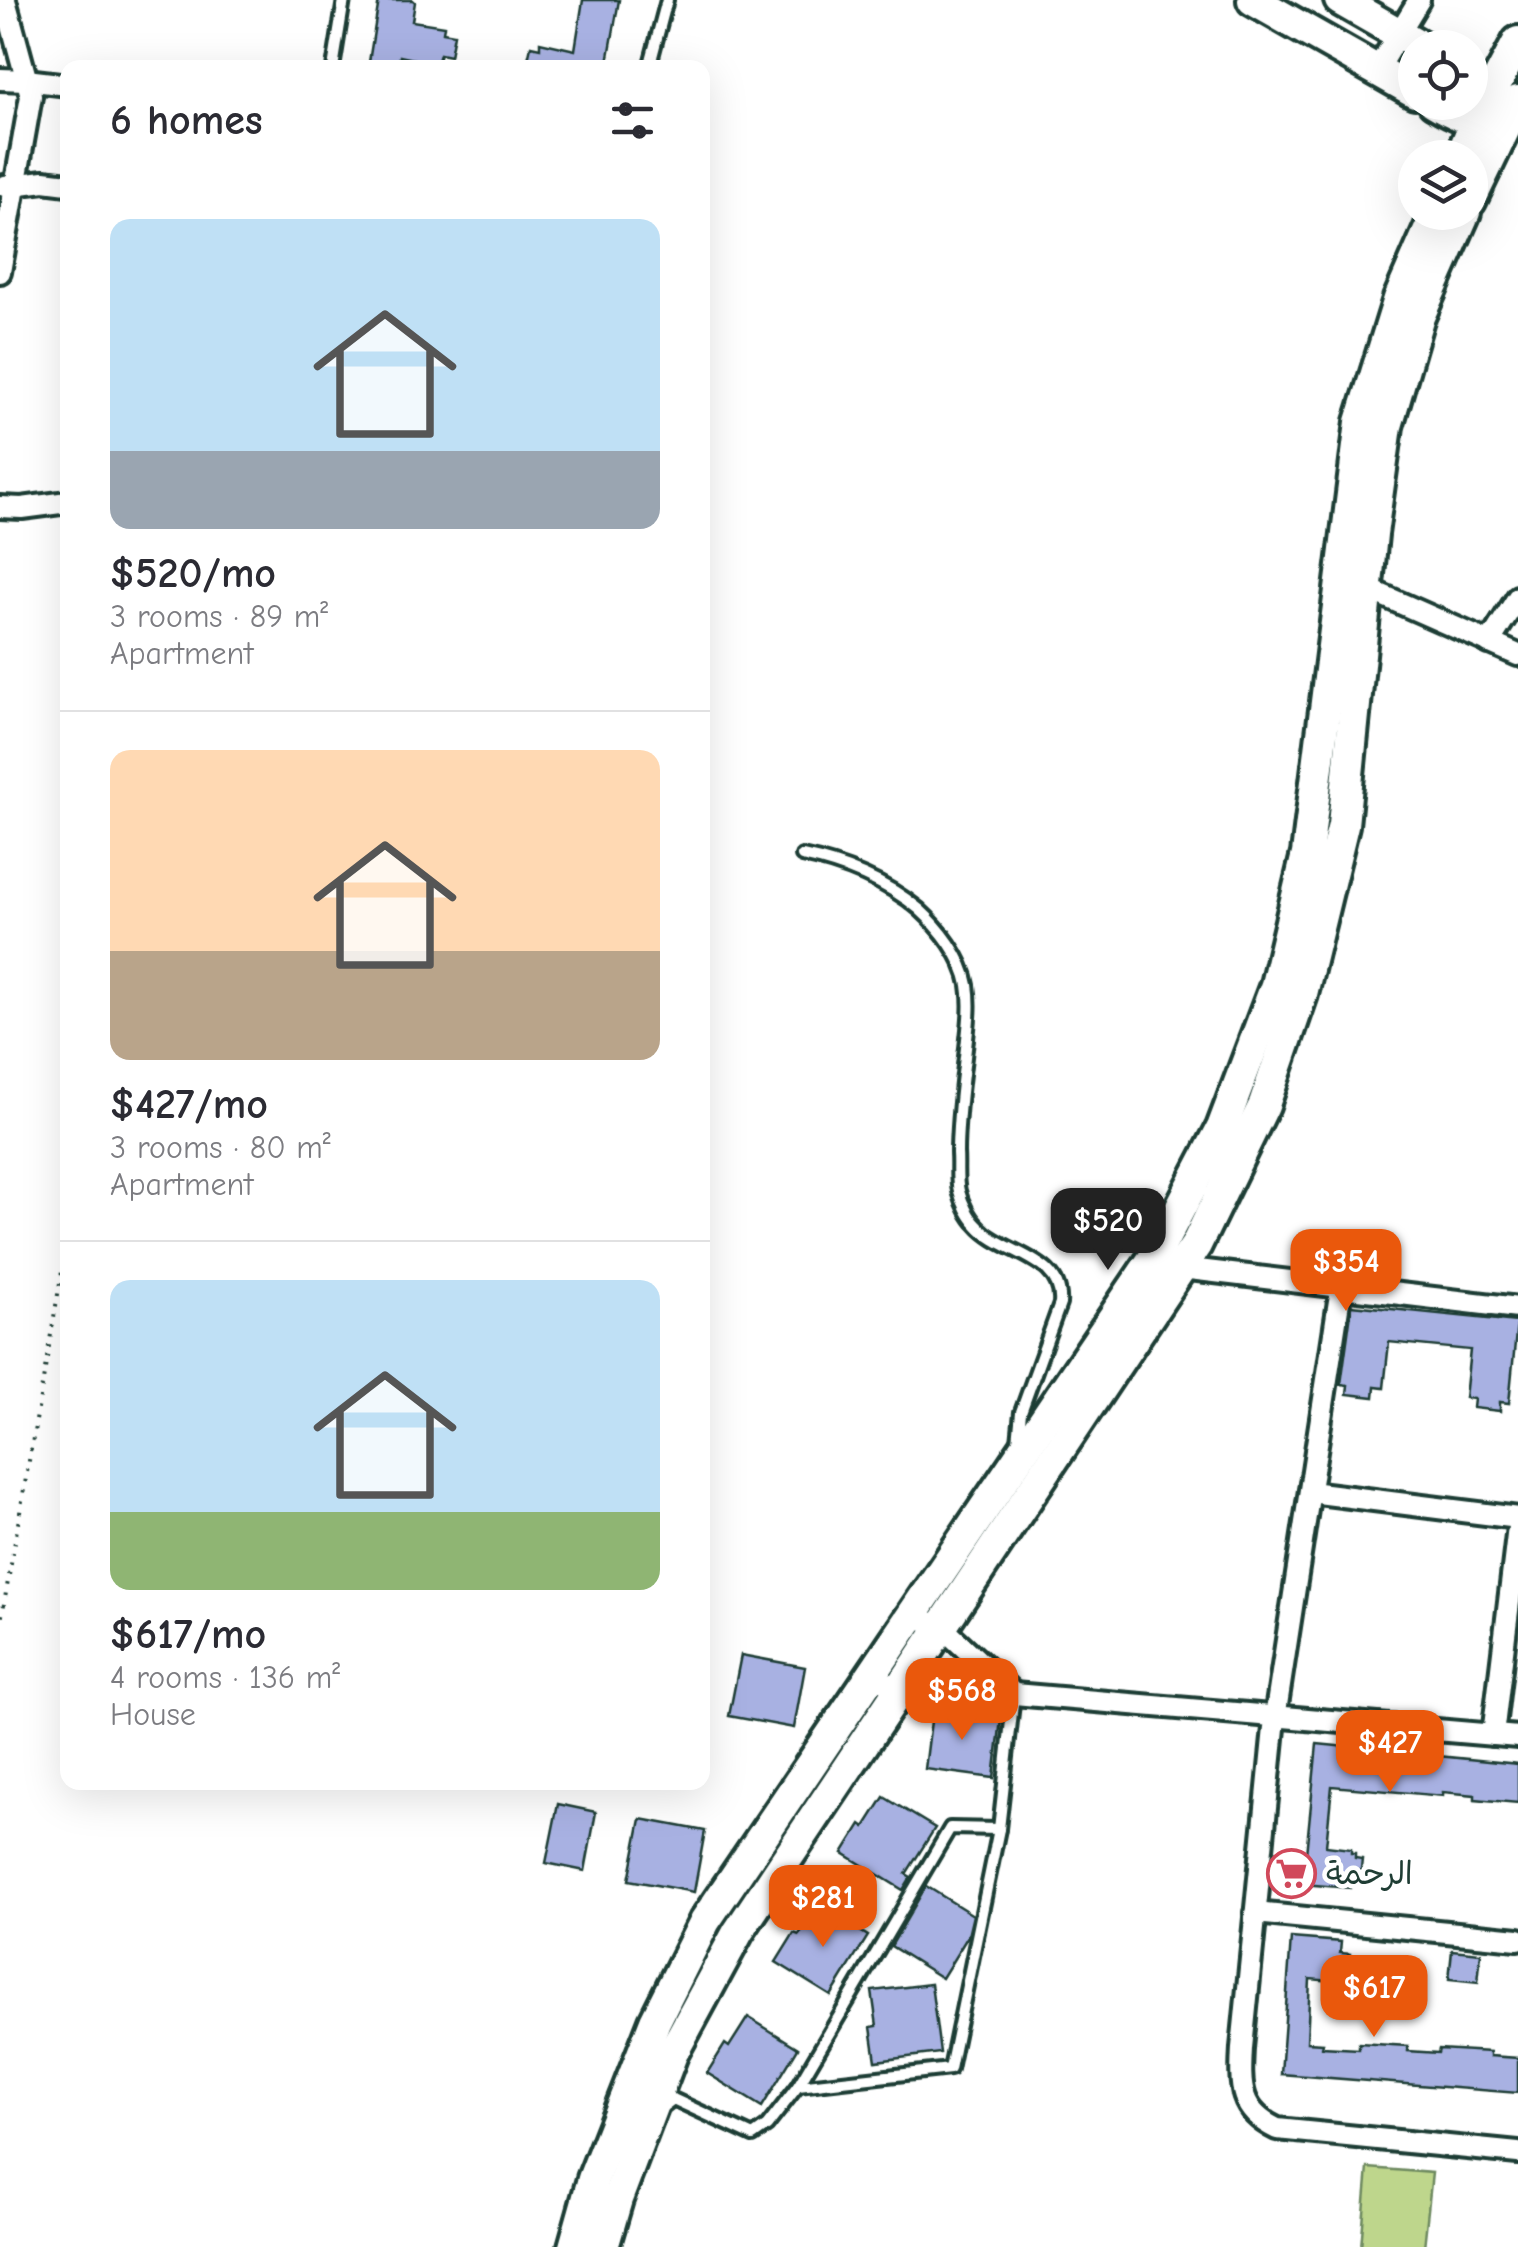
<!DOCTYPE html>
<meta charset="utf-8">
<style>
body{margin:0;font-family:"Comic Neue","Playpen Sans Arabic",sans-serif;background:#f2f2f3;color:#2b2b33;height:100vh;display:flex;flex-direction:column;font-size:38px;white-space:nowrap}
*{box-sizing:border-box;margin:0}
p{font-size:32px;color:#7c7c81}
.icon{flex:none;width:55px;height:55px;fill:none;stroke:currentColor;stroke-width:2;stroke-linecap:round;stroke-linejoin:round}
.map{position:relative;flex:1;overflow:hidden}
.drawer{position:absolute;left:60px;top:60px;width:650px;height:1730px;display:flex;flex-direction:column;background:#fff;border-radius:20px;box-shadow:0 10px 40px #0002}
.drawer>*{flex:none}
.buttons{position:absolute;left:1398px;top:30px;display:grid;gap:20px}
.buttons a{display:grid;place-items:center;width:90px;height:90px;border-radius:50%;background:#fff;box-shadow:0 10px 40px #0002;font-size:50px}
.price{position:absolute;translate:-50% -85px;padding:0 22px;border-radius:20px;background:#ea580c;color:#fff;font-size:32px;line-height:65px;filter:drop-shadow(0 2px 5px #0008)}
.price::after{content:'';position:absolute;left:50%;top:60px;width:30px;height:22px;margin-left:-15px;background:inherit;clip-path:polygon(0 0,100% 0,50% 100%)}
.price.current{background:#222;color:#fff}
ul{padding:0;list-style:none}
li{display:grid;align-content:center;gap:20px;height:530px;padding:0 50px}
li+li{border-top:2px solid #e1e1e2}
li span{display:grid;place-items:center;height:310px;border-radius:20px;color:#555}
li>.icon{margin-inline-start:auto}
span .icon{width:180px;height:180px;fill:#fffc;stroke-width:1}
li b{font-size:42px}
h2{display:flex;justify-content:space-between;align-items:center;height:120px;padding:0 50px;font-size:42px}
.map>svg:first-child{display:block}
</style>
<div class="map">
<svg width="1518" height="2247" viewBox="0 0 1518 2247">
<rect width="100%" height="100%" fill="#fff"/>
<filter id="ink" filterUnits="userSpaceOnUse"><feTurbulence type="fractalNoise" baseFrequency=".01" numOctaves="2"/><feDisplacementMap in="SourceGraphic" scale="20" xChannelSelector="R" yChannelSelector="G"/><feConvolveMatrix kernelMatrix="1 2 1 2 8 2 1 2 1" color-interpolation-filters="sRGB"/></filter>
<g filter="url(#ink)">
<polygon fill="#bed68c" stroke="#6e8a60" stroke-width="2.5" points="1368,2168 1432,2173 1424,2247 1361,2247"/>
<g fill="#a8b1e2" stroke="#1f3d34" stroke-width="2.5">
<polygon points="379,0 413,0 415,2 412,21 444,26 443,32 454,34 450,56 440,54 437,64 400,56 399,68 368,68"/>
<polygon points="583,0 619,0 607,68 526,68 531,46 540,48 540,42 575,50"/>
<polygon points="1352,1305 1517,1322 1509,1403 1500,1402 1500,1411 1473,1408 1474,1399 1465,1398 1470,1350 1389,1342 1384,1388 1375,1387 1374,1397 1347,1394 1348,1385 1341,1384"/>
<polygon points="741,1655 805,1667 794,1728 729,1716"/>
<polygon points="933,1705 966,1709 966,1715 1001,1719 994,1778 925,1769"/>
<polygon points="1317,1744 1518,1764 1518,1803 1475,1799 1475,1795 1443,1792 1443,1796 1332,1786 1326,1846 1351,1849 1351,1853 1355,1853 1355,1858 1362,1859 1360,1878 1351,1877 1350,1888 1303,1884"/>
<polygon points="884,1797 935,1828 906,1874 911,1877 903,1890 843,1853 861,1824 865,1827"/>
<polygon points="558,1804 596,1812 585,1871 546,1863"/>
<polygon points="641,1819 705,1831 694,1892 629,1880"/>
<polygon points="926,1886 973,1915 968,1936 942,1978 891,1946"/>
<polygon points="817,1905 868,1936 831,1996 776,1962 794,1933 799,1935"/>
<polygon points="1291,1938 1341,1942 1340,1953 1350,1954 1349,1973 1339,1972 1338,1977 1333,1977 1332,1981 1310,1979 1307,2042 1323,2043 1322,2047 1359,2049 1359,2043 1408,2046 1408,2051 1438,2053 1439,2049 1490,2052 1490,2056 1518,2058 1518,2093 1281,2074"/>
<polygon points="1452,1950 1481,1953 1478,1982 1449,1979"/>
<polygon points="931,1984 940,2053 876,2061 871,2027 877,2026 872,1991"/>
<polygon points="748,2017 798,2048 762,2107 707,2073 725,2044 729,2047"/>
</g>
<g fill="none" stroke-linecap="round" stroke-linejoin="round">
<defs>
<g id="lane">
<polyline points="333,68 344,0"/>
<polyline points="649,68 667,0"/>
<path d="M802 856C843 864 887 882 919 909 940 928 963 957 968 985 971 1003 969 1021 967 1039 963 1077 957 1115 957 1153 958 1165 956 1180 959 1191 962 1203 969 1217 977 1225 1002 1255 1064 1256 1060 1304L1021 1412 1018 1442"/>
<polyline points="798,2086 950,2069 999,1829 1014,1694"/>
<polyline points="660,2109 673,2099 753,2136 767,2126 798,2086 950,1828 999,1829"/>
</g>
<g id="street">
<polyline points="1376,71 1419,0"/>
<polyline points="0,79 26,80 68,85"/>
<polyline points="5,186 44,181 68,184"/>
<polyline points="0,272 31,96 5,0"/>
<polyline points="0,507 22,508 68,502"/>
<polyline points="1366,588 1518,655"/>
<polyline points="1489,643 1518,597"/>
<polyline points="1181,1268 1518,1308"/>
<path d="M1341 1288 1275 1718 1242 2048C1240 2086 1239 2111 1277 2129L1518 2153"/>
<polyline points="1310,1492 1518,1518"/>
<polyline points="911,1615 942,1627 1014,1694"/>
<polyline points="870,1677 901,1688 1014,1694 1518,1737"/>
<polyline points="1493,1735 1518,1527"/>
<polyline points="1255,1913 1518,1939"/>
</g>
<g id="secondary">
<polyline points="1253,0 1415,92"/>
<polyline points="1340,0 1424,48"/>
<path d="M1434 102C1454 114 1473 123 1496 122"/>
<polyline points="1460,158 1476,121 1518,42"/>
<polyline points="1470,201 1518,101"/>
<polyline points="574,2247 593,2179 655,2021 705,1921 1155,1256 1222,1128 1276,985 1307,854 1361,422 1399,299 1437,212"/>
<polyline points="603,2247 617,2199 672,2054 738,1932 1196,1245 1264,1105 1302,994 1343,825 1372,534 1387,426 1418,319 1465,212"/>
</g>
</defs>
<use href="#lane" stroke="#1f3d34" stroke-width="18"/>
<use href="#street" stroke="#1f3d34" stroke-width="28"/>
<use href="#secondary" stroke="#1f3d34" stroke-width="38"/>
<polyline stroke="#1f3d34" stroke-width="4" stroke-dasharray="2.5 8" stroke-linecap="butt" points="0,1627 68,1237"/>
<use href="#lane" stroke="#fff" stroke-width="10"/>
<use href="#street" stroke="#fff" stroke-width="20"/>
<use href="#secondary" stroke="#fff" stroke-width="30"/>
</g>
</g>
<defs>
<symbol id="supermarket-ring" viewBox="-11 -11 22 22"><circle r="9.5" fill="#fff" stroke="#d1495b" stroke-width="1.5"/><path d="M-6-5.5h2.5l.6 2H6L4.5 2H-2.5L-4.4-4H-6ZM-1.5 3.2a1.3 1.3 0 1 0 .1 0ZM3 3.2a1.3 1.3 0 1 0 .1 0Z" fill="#d1495b"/></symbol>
</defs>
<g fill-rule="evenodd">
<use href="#supermarket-ring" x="1264" y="1846" width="55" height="55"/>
</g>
<g text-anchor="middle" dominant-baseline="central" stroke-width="9" stroke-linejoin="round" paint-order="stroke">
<g font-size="32" fill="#1f3d34" stroke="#fff" text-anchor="start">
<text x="1326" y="1873">الرحمة</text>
</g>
</g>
</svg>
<div class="buttons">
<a><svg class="icon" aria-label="locate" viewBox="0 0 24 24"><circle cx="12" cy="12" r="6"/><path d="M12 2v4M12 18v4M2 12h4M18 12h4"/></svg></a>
<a><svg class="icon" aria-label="layers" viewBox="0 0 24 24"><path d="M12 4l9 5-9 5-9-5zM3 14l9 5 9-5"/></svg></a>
</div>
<b class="price current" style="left:1108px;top:1273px">$520</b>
<b class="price" style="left:1346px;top:1314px">$354</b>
<b class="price" style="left:962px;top:1743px">$568</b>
<b class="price" style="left:1390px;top:1795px">$427</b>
<b class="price" style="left:823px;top:1950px">$281</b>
<b class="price" style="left:1374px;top:2040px">$617</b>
<section class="drawer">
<h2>6 homes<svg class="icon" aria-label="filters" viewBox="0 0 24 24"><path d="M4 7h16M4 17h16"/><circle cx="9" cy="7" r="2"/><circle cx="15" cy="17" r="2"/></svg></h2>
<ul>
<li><span style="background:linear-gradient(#bfe0f5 75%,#9aa5b1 0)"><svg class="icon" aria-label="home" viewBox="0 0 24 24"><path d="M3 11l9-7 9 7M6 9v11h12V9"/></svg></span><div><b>$520/mo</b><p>3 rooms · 89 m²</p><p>Apartment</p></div></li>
<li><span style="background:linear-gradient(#ffd9b3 65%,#b9a48a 0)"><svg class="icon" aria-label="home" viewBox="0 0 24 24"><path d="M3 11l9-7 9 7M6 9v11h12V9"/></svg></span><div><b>$427/mo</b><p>3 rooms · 80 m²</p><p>Apartment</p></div></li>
<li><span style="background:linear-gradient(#bfe0f5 75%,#8fb573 0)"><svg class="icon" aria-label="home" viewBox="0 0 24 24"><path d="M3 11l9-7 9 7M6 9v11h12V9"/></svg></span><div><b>$617/mo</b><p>4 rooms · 136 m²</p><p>House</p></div></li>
</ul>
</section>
</div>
